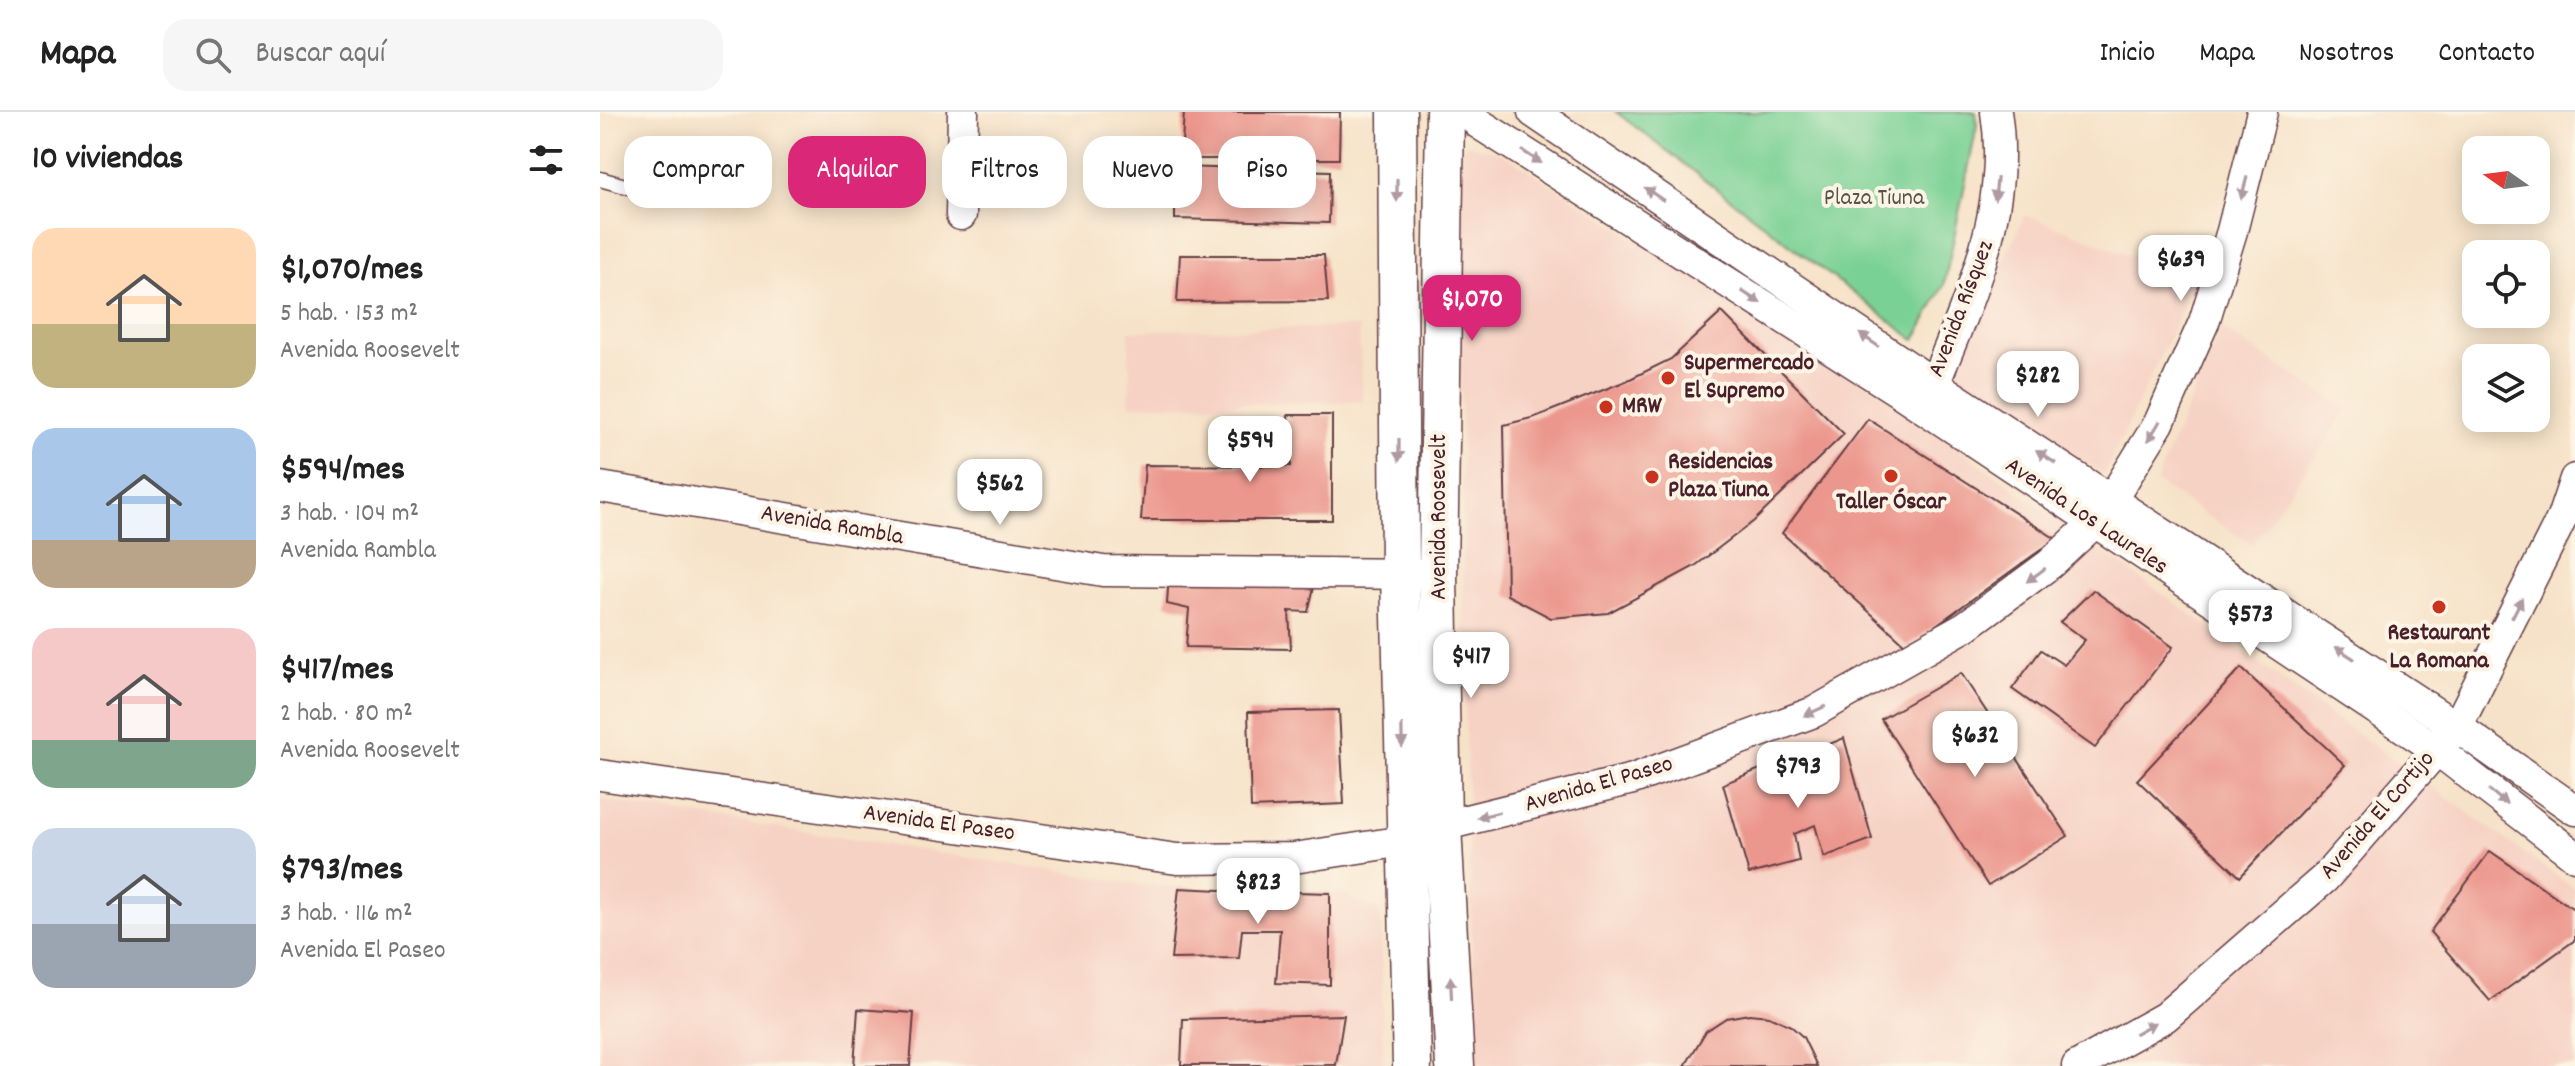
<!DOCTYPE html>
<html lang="es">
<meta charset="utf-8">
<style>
body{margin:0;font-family:Dekko,sans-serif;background:#f6f6f6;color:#222;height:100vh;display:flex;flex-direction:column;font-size:30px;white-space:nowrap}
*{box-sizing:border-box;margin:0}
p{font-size:26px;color:#767676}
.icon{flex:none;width:44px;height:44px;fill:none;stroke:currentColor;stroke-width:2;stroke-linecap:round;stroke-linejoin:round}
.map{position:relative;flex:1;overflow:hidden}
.details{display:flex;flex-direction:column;background:#fff;width:600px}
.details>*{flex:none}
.guide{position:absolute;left:24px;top:24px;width:760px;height:72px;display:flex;gap:16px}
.needle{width:52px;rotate:284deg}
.controls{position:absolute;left:1862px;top:24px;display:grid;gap:16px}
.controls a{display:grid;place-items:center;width:88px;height:88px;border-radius:16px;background:#fff;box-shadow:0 4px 20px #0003;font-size:40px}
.price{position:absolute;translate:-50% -68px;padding:0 18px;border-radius:16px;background:#fff;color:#222;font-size:26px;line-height:52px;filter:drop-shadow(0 2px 4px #0008)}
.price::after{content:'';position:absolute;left:50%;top:48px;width:24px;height:18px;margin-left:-12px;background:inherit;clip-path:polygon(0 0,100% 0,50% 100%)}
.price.on{background:#db2777;color:#fff}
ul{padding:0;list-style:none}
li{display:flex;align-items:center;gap:24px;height:200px;padding:0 32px}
li span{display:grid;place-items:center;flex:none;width:224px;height:160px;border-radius:24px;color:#555}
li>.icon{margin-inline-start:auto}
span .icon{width:96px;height:96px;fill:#fffc;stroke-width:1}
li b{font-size:34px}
h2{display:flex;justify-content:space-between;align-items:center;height:96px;padding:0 32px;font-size:34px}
.tag{padding:0 28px;border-radius:24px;background:#fff;box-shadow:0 4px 20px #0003;font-size:28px;line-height:72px}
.tag.on{background:#db2777;color:#fff}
header{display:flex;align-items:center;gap:48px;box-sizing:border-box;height:112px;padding:0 40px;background:#fff;border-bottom:2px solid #e0e0e0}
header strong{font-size:38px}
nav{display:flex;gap:44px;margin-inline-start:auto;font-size:28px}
.search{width:560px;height:72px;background:#f6f6f6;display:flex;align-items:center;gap:20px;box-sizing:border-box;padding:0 28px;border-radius:24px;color:#767676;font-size:30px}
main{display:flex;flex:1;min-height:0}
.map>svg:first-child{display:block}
</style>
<header>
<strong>Mapa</strong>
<div class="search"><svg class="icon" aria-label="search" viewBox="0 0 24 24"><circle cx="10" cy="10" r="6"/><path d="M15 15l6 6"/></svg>Buscar aquí</div>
<nav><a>Inicio</a><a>Mapa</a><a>Nosotros</a><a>Contacto</a></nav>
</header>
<main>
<section class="details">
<h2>10 viviendas<svg class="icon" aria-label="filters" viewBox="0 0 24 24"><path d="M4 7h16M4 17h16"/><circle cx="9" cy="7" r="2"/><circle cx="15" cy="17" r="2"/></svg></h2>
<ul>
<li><span style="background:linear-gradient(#ffd9b3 60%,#c2b280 0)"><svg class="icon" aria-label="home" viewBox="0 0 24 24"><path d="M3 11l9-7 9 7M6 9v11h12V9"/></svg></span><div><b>$1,070/mes</b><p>5 hab. · 153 m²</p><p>Avenida Roosevelt</p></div></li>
<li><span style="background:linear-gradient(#a9c7e8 70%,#b9a48a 0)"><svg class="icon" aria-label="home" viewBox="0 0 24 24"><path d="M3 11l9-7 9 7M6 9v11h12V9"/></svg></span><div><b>$594/mes</b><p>3 hab. · 104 m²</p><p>Avenida Rambla</p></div></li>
<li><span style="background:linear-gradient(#f6c9c9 70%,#7fa58c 0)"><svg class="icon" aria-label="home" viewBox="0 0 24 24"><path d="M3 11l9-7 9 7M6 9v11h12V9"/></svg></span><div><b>$417/mes</b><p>2 hab. · 80 m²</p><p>Avenida Roosevelt</p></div></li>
<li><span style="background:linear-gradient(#c9d6e8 60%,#9aa5b1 0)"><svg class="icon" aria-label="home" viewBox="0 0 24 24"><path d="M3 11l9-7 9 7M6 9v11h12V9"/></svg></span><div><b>$793/mes</b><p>3 hab. · 116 m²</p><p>Avenida El Paseo</p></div></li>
</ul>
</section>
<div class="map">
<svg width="1975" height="954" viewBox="0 0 1975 954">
<rect width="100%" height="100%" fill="#fcf5e5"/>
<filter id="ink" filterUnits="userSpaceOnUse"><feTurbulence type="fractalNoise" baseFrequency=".0125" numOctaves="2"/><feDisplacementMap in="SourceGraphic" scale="16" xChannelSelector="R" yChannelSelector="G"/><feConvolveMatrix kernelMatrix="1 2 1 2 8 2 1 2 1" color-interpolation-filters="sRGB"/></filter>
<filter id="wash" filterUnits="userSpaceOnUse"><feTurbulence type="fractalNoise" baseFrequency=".006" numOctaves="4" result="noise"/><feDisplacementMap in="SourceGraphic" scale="32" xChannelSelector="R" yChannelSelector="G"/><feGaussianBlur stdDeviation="1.8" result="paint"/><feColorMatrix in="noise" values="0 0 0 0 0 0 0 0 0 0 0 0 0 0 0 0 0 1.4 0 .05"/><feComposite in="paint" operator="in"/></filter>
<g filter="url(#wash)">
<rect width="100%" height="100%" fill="#f6e2c8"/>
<g fill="#f6d2c4">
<polygon points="867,32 901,41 1272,275 1975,777 1975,954 876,954 865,589 858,50 860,39"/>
<polygon points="1425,103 1596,168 1504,363 1351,262"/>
<polygon points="759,215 763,290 530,293 529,219"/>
<polygon points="1621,216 1748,298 1652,433 1556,370"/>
<polygon points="0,688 544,773 743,782 777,798 781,810 783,954 0,954"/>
</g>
<polygon fill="#7ad195" stroke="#627860" stroke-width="2" points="1016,0 1376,0 1377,14 1344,173 1315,228"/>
<g id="blocks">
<g fill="#ec978d">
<polygon points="584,0 740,0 739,47 581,47"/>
<polygon points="575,55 730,59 729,111 575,107"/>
<polygon points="580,143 724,143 728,189 577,190"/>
<polygon points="1122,200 1244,322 1154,409 1095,454 1008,501 951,506 907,483 904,313 935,305 1026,269 1071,247"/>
<polygon points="688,303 732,303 732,408 541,408 545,353 691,354"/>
<polygon points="1268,307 1456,427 1307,534 1182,421"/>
<polygon points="569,460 715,471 708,500 689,499 691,537 586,535 589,497 567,492"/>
<polygon points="1493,478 1573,535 1495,636 1412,577 1441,538 1464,553 1485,528 1460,510"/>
<polygon points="1641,556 1745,653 1640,765 1537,668"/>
<polygon points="1361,561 1468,724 1388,774 1281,607"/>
<polygon points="739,598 744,692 651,696 648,600"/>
<polygon points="1244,626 1272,727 1224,745 1215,713 1194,722 1199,749 1149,762 1123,672 1170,653 1183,677 1211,667 1205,642"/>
<polygon points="1890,739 1975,798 1975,828 1890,889 1830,820"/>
<polygon points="646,764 693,767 696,780 730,781 730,873 676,871 680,818 642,818 639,846 571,847 579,776 641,779"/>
<polygon points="258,897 314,901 310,954 254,954"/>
<polygon points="1149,902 1169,904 1191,914 1203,925 1217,954 1085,954 1106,919 1126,906"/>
<polygon points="744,903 736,953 581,953 583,907"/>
</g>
</g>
</g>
<g filter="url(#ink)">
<use href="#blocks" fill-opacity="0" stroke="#643c43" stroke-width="2"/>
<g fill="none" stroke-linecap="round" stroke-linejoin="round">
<defs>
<polyline id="service" points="0,67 47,80"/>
<g id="minor">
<polyline points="869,0 878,11 1301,281 1836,637 1975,744"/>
<polyline points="933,0 1334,272 1857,615 1975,698"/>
<polyline points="361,103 363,0"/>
<path d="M1327 289C1364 199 1412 100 1396 0"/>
<polyline points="0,375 503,459 823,462"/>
<polyline points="0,663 577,747 694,746 804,729 842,714 1033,667 1214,600 1366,514 1450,452 1494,411 1512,387 1559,311 1604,210 1632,119 1662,0"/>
<polyline points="1477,954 1565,905 1725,766 1857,615 1962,406 1975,367"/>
</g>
<g id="tertiary">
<polyline points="797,0 800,462 812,954"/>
<polyline points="845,0 838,462 842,714 855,954"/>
</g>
</defs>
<use href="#service" stroke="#643c43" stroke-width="17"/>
<use href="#minor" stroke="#643c43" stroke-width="33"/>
<use href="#tertiary" stroke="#643c43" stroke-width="41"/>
<use href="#service" stroke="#fff" stroke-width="14"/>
<use href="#minor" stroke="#fff" stroke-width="30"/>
<use href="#tertiary" stroke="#fff" stroke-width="38"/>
</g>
<defs><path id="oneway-solid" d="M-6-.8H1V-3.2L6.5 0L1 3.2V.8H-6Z" transform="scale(2)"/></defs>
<g fill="#ae9aa0">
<use href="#oneway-solid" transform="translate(932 45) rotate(33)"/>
<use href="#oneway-solid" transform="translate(1644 76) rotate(105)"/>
<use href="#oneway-solid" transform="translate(1396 77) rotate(96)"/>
<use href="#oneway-solid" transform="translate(797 78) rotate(90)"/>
<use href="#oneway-solid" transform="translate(1054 82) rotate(-146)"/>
<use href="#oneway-solid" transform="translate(1151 185) rotate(33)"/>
<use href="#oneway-solid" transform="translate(1269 228) rotate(-146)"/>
<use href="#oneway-solid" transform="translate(1554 319) rotate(121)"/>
<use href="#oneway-solid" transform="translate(799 338) rotate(90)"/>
<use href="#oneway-solid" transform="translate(1446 345) rotate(-147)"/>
<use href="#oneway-solid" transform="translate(1436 463) rotate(144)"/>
<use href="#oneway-solid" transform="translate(1917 496) rotate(-63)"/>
<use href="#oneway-solid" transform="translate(1745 541) rotate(-147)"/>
<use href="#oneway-solid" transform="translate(1215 599) rotate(155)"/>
<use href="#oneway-solid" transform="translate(802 624) rotate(89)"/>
<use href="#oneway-solid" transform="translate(1898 685) rotate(38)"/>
<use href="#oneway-solid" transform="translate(888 703) rotate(166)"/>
<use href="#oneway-solid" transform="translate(851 876) rotate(-93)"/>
<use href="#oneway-solid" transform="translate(1545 916) rotate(-29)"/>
</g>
</g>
<g fill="#c8321e" stroke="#fcf5e5" stroke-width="3">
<circle cx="1068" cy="266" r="8"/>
<circle cx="1006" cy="295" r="8"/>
<circle cx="1291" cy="364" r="8"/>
<circle cx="1052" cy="365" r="8"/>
<circle cx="1839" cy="495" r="8"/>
</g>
<g text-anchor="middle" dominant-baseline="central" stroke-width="8" stroke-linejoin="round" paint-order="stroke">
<g font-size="24" fill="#58544b" stroke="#fcf5e5">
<text x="1274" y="87">Plaza Tiuna</text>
</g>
<g font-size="24" fill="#4a1f2b" stroke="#fcf5e5">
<text transform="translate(1362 197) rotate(-69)">Avenida Rísquez</text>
<text transform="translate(840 405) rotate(-90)">Avenida Roosevelt</text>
<text transform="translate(1486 405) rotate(34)">Avenida Los Laureles</text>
<text transform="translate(232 414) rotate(10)">Avenida Rambla</text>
<text transform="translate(999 673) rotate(-16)">Avenida El Paseo</text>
<text transform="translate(1778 704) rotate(-49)">Avenida El Cortijo</text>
<text transform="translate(339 712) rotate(8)">Avenida El Paseo</text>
</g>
<g font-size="24" font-weight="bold" fill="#4a1f2b" stroke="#fcf5e5" text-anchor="start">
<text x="1084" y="252">Supermercado<tspan x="1084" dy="28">El Supremo</tspan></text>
<text x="1022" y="295">MRW</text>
<text x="1068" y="351">Residencias<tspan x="1068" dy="28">Plaza Tiuna</tspan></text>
<text x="1291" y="391" text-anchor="middle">Taller Óscar</text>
<text x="1839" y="522" text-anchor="middle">Restaurant<tspan x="1839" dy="28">La Romana</tspan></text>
</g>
</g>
</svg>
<div class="controls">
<a><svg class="needle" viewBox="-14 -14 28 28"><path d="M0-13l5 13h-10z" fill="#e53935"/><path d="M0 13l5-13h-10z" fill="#767676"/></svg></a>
<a><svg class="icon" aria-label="locate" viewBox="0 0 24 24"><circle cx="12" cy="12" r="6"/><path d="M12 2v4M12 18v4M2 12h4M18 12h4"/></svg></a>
<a><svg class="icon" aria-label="layers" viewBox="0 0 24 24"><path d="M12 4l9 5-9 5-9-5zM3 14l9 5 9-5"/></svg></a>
</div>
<b class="price" style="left:1581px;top:191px">$639</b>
<b class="price on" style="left:872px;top:231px">$1,070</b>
<b class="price" style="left:1438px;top:307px">$282</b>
<b class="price" style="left:650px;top:372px">$594</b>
<b class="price" style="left:400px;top:415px">$562</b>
<b class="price" style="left:1650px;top:546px">$573</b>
<b class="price" style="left:871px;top:588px">$417</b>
<b class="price" style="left:1375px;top:667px">$632</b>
<b class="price" style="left:1198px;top:698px">$793</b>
<b class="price" style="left:658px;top:814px">$823</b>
<div class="guide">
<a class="tag">Comprar</a>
<a class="tag on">Alquilar</a>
<a class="tag">Filtros</a>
<a class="tag">Nuevo</a>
<a class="tag">Piso</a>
</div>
</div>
</main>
